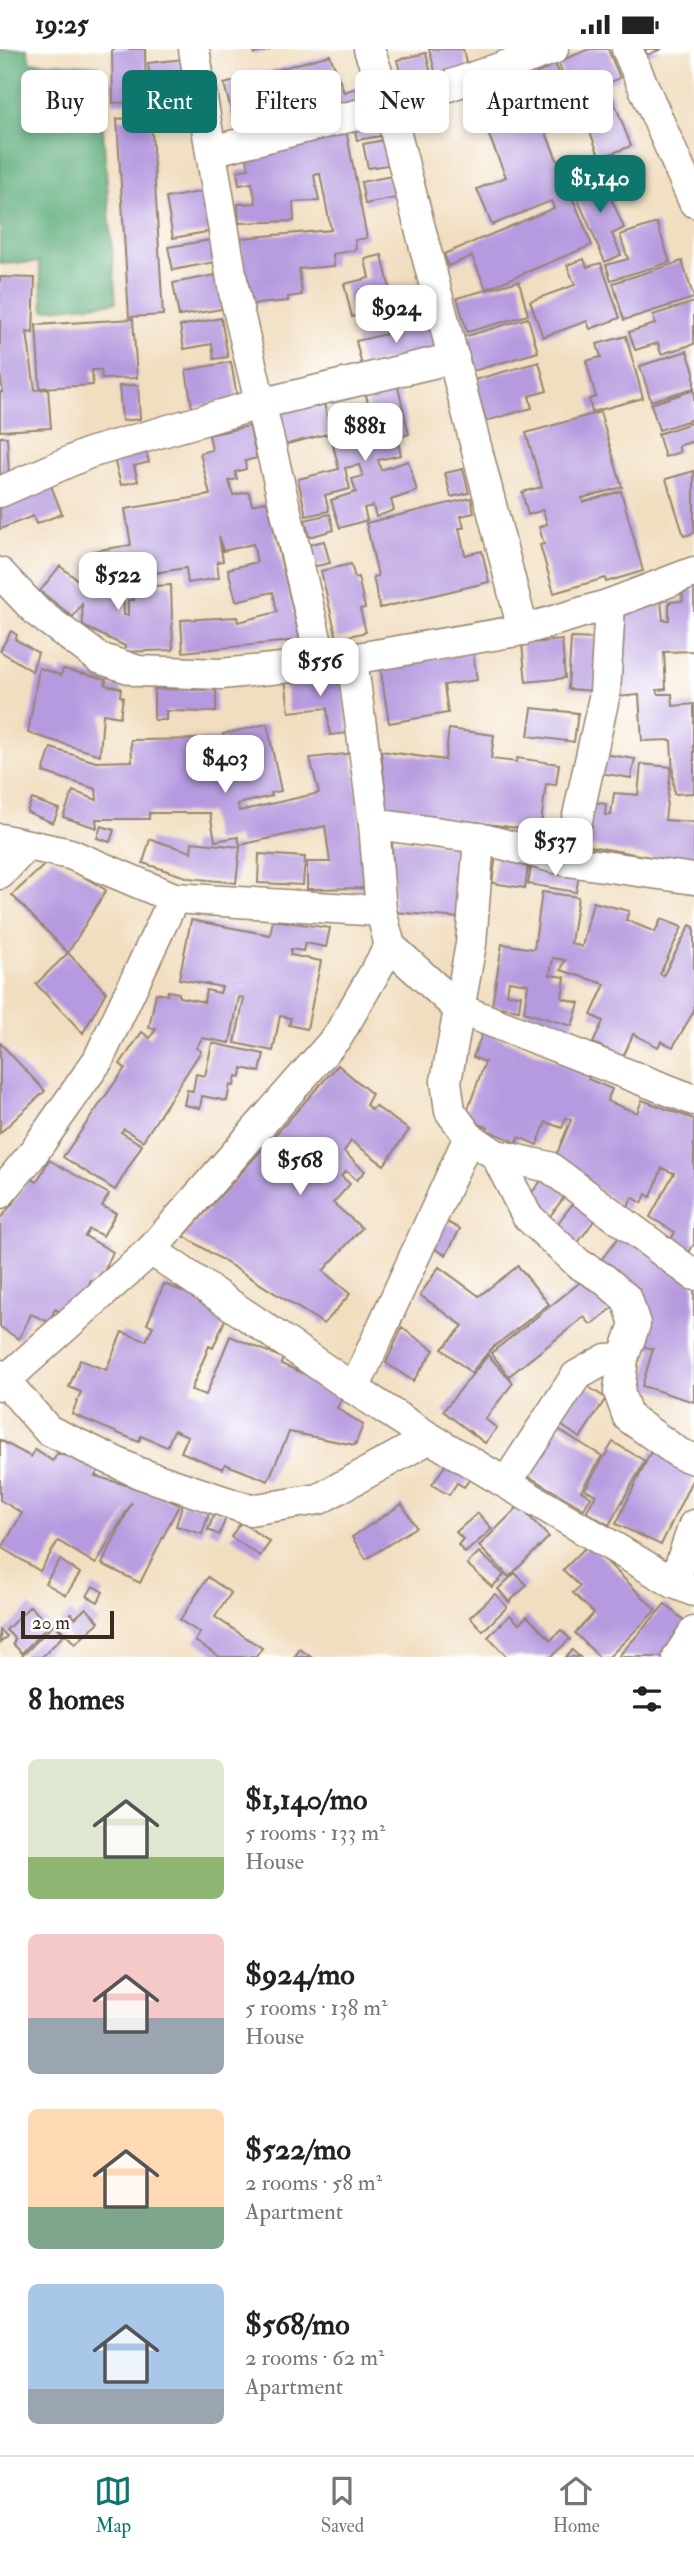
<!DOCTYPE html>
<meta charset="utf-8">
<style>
body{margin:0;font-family:"IM FELL Double Pica",serif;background:#f6f6f6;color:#222;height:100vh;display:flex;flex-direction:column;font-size:26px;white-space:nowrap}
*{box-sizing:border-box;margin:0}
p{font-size:23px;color:#767676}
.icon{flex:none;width:38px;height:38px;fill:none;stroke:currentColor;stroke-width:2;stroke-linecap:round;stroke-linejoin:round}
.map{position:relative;height:1608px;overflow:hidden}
.details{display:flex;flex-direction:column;background:#fff;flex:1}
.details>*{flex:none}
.hud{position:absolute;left:21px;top:21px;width:653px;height:63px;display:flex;gap:14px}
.scale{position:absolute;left:21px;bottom:18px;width:93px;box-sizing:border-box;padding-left:7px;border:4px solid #3b2a1e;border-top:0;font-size:19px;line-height:24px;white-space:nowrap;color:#3b2a1e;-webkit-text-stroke:5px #fff;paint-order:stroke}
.price{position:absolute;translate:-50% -60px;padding:0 16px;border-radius:14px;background:#fff;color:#222;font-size:23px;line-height:46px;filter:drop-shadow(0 2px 4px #0008)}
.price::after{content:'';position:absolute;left:50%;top:42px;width:21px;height:16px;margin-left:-10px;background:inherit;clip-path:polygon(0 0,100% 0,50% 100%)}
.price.active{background:#0f766e;color:#fff}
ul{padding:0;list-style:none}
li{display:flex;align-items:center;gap:21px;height:175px;padding:0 28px}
li span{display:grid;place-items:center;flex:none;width:196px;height:140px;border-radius:10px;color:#555}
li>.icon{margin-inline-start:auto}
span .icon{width:84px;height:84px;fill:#fffc;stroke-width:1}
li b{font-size:30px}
h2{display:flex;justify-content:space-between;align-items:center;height:84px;padding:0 28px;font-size:30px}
.pill{padding:0 24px;border-radius:10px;background:#fff;box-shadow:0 4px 10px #0003;font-size:24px;line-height:63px}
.pill.active{background:#0f766e;color:#fff}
.status{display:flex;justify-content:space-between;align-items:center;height:49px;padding:0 35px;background:#fff;direction:ltr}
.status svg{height:19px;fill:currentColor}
.tab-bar{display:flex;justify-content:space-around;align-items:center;height:98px;border-top:2px solid #e0e0e0;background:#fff;font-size:19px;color:#767676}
.tab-bar a{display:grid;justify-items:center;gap:4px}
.tab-bar .active{color:#0f766e}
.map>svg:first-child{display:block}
</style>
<div class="status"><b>19:25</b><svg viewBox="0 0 49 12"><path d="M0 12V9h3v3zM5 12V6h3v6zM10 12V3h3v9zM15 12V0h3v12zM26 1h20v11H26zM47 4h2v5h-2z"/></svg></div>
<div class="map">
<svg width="694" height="1608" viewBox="0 0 694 1608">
<rect width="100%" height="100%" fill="#fff"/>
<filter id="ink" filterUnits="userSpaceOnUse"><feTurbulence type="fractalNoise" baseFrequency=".0143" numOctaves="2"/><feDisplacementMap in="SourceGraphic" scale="14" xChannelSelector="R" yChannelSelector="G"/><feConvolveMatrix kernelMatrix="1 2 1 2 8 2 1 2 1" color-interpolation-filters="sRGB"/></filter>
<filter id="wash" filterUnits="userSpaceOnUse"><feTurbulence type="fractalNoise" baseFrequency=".00686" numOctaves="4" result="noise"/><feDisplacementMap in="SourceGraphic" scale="28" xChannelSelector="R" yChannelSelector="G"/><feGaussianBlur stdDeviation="1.57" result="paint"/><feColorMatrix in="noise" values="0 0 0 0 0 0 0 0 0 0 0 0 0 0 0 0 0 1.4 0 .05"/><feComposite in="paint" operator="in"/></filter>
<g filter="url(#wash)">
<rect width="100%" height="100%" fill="#f1dec0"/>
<polygon fill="#5cac79" stroke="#4c6b4c" stroke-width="2" points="0,0 27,0 30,13 98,17 116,253 44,261 39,213 0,215"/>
<g id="blocks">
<g fill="#b59adf">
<polygon points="112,0 145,0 146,53 113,54"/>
<polygon points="253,0 270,0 270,1 254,5"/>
<polygon points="429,0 463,0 467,19 436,26"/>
<polygon points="589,0 608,0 620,29 601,37 598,31 570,42 558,13"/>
<polygon points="645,0 662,0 647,6"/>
<polygon points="426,4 433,33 404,40 397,11"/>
<polygon points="330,6 344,43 356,39 360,53 238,87 224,35"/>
<polygon points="184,10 186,26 150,30 148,14"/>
<polygon points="555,15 579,65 563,72 561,68 545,76 524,31"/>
<polygon points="512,25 528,60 497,74 482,39"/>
<polygon points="610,42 631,97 600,109 579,54"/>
<polygon points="537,62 592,196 486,240 472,207 448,217 444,205 554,159 551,152 492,176 477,140 506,128 487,82"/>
<polygon points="151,68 163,266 129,268 117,70"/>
<polygon points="378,73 381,87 357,91 354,78"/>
<polygon points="346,81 367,189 355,191 356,201 333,205 334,217 299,220 302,246 288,248 288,252 247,256 241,189 331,181 320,125 314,126 319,152 293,153 294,172 239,174 238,155 256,154 252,134 239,136 237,122 249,120 245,100"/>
<polygon points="384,91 388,116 368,119 363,95"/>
<polygon points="601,125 624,179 612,185 621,206 605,213 572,137"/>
<polygon points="392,127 396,149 365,155 361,133"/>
<polygon points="205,142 212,182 173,189 166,149"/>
<polygon points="657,174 670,213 611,231 606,216 628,210 620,186"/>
<polygon points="211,191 215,213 173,221 168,198"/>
<polygon points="382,206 394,258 352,268 344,235 369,229 365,210"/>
<polygon points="584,210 587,218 601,214 620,269 590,280 587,272 543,288 530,252 575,236 567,216"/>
<polygon points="682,212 694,249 624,271 613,234"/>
<polygon points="216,226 222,260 179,267 173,234"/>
<polygon points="0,228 35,229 33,284 27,283 35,341 48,340 51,379 0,382 0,343 3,343 0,325"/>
<polygon points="519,232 528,266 467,283 457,249"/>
<polygon points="694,253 694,295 661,305 658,294 635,301 629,283 655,275 653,266"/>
<polygon points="221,269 228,308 214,310 212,295 184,300 180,277"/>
<polygon points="528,269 538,303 473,322 463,288"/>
<polygon points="133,270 137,329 102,330 101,321 92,321 93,336 40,339 36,276"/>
<polygon points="430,275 436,300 362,317 356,292"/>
<polygon points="626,287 643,349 592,363 589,350 596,348 586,312 601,308 597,295"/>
<polygon points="687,302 694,323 694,339 651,352 640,317"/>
<polygon points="231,313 237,348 192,359 186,321"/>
<polygon points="539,313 547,342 529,347 532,359 486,372 474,331"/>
<polygon points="397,334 409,385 397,389 401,406 378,411 381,421 408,412 417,442 391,451 394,461 376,468 373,457 364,459 367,471 340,479 331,451 356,443 352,430 363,427 359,416 345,419 350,440 325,446 329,462 306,467 298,430 339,420 331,388 351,383 348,371 371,366 365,342"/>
<polygon points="138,336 140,370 122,372 119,337"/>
<polygon points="694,341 694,370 659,381 651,355"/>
<polygon points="323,350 331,384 283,396 275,361"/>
<polygon points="600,363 622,438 582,449 583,453 621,442 643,522 606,533 605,529 554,544 540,496 544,495 539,478 547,475 543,461 528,466 522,443 542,438 526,384"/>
<polygon points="694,373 694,392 678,397 680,403 665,408 658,385"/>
<polygon points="249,377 257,409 245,412 246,420 235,423 237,430 229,432 233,446 249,443 252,456 267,452 300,591 183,603 181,571 237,568 238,573 277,563 273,543 236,552 228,520 257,513 253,495 223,502 219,487 223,512 217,513 219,529 188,534 186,519 98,533 93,502 131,496 125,460 210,446 200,404 212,401 209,386"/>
<polygon points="0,388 7,388 9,425 0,427"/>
<polygon points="145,398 149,413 134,417 138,432 121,436 113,406"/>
<polygon points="463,420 469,444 451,448 445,424"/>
<polygon points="694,422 694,484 684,487 666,430"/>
<polygon points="50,434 62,465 36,475 33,467 0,480 0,454"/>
<polygon points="471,449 474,464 461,467 464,479 459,479 465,506 482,502 489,533 380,559 373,528 378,527 366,474"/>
<polygon points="330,465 334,481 309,488 305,471"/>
<polygon points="324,492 330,514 312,518 307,496"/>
<polygon points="351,515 355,529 358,528 365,559 360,560 366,583 337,590 321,522"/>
<polygon points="60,517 93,543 91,545 123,544 124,566 128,566 128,551 134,551 134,538 171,536 173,601 125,603 125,597 83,577 82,555 73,568 40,542"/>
<polygon points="682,540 694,540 694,602 664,603 666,640 657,641 658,645 672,645 673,657 694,655 694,744 674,745 671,691 642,692 639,646 616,648 620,565 661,551 663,571 669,571 669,553 683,552"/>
<polygon points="11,582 17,586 15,590 38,604 32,622 0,602"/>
<polygon points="571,589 598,590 595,642 568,640"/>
<polygon points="562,591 565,629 526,633 522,595"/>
<polygon points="473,603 477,631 444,636 448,664 389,674 380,617"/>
<polygon points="39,619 61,626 63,620 106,630 105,636 121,639 120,647 123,648 120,668 103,665 100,706 28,684"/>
<polygon points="341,622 348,684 330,686 327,659 289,663 285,629"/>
<polygon points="154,640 216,641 216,663 166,662 166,671 154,671"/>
<polygon points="532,659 578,664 574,693 528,687"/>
<polygon points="267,675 281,742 271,744 272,747 238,755 239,762 319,744 310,709 353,704 366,839 307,840 307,813 330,813 325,777 240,796 238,788 215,792 210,764 149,764 149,770 96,770 97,779 63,768 73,742 97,751 96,740 43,723 51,699 96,713 132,712 131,691 224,690 223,685"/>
<polygon points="449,680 494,686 491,710 516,713 517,709 559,715 556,736 546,735 540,782 387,762 381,702 445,711"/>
<polygon points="603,705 635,710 631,729 600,724"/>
<polygon points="641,715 671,718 665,771 694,773 694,816 584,796 589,752 606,755 605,766 611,766 614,744 638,746"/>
<polygon points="32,750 59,760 53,774 27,763"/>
<polygon points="101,777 114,781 110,793 97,789"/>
<polygon points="150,790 191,803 192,793 240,798 236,834 189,829 143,814"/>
<polygon points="392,790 466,797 459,869 394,863"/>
<polygon points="259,805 305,808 303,836 258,834"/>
<polygon points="496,806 529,811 525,839 492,834"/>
<polygon points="52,809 106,841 68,904 106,943 83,984 36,935 68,904 12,846"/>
<polygon points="531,817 580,821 576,843 528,835"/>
<polygon points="542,843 578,848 571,894 582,898 593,853 629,862 626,871 655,883 661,870 682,878 660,925 663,927 690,876 694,878 694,962 673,998 661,992 658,998 633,985 623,1008 593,994 603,972 591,966 605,935 561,921 565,911 553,909 550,926 565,928 562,949 579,954 572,977 524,963 528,935 509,932 507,945 521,946 519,961 492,957 502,895 534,900"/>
<polygon points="191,871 270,886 273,871 330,879 326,898 305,894 303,902 291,900 290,906 321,912 307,980 289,976 291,969 280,967 273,1002 235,994 244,949 239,948 230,994 202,989 196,999 201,1002 143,1092 124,1080 121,1083 142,1096 115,1141 63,1108 125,1019 120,1015 142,983 150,989 156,980 149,979 156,944 167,946 168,942 179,944 179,948 204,953 206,941 220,944 222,938 179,930"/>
<polygon points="483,983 590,1025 588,1030 612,1040 607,1052 637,1064 642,1051 694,1070 694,1195 688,1205 669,1194 675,1183 650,1168 674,1124 662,1119 651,1148 646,1145 642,1154 632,1148 627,1161 555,1109 571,1071 566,1069 562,1079 546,1073 537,1096 519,1088 517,1094 487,1081 488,1078 464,1071 485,1013 473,1008"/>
<polygon points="0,994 45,1042 0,1084"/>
<polygon points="212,994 264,1005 260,1023 242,1019 241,1028 236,1027 234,1037 230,1036 227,1052 202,1047 200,1059 184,1056 187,1041 193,1042 196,1025 205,1027"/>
<polygon points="338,1016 372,1045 366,1056 372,1061 375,1057 409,1081 384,1116 351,1092 344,1103 365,1122 357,1131 346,1122 341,1127 350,1135 333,1154 362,1179 323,1222 350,1245 324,1275 184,1187"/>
<polygon points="49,1111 109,1145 102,1157 116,1164 103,1187 89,1180 85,1187 113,1203 99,1234 91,1231 80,1255 67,1266 55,1260 49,1273 31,1265 19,1290 0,1278 0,1170 17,1149 29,1128 37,1133"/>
<polygon points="548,1123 570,1140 545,1174 527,1150"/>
<polygon points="577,1149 599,1165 574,1199 552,1182"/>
<polygon points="445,1172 460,1180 446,1206 431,1198"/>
<polygon points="621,1185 694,1235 694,1353 642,1337 653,1300 638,1296 597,1216"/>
<polygon points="518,1217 549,1255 491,1300 471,1324 442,1300 463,1277 420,1246 439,1218 479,1247"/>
<polygon points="587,1228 619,1254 591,1276 584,1268 509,1327 491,1304"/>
<polygon points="164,1235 211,1254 227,1266 213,1299 209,1297 191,1341 206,1346 230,1287 283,1309 281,1315 312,1328 343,1347 337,1359 363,1376 355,1396 289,1383 268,1432 225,1415 223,1420 181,1403 188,1387 174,1381 167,1398 141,1387 139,1393 72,1365 81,1343 69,1338 80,1311 106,1321 122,1283 146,1292 153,1277 147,1275"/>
<polygon points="402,1279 434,1301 413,1332 386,1314"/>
<polygon points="488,1306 513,1334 485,1370 497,1379 485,1394 443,1362"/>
<polygon points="580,1333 606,1349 580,1389 555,1372"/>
<polygon points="551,1376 602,1407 581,1442 591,1448 584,1460 523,1424"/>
<polygon points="0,1391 31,1408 35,1401 53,1412 57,1405 103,1414 95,1427 139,1440 140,1437 179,1456 140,1534 102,1515 132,1453 96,1515 58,1492 40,1522 2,1499 22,1464 0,1451"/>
<polygon points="613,1393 645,1412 609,1476 586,1463 596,1446 585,1440"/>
<polygon points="652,1400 694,1419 694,1427 661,1496 616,1475"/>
<polygon points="448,1412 472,1427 464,1438 457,1434 449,1446 432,1436"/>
<polygon points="183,1453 210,1461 202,1485 176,1477"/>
<polygon points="402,1455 416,1478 366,1510 352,1488"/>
<polygon points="519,1457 549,1488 509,1528 479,1497"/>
<polygon points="216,1461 227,1466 219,1486 208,1481"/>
<polygon points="478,1464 492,1480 465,1504 458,1496 463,1490 456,1483"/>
<polygon points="241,1473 270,1493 260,1507 231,1488"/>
<polygon points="589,1495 656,1561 609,1608 599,1608 575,1584 594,1564 573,1544 580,1537 563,1521"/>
<polygon points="479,1503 504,1526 492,1538 467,1515"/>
<polygon points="60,1511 80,1524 66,1546 45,1534"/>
<polygon points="515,1524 527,1536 509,1553 498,1540"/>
<polygon points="208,1528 231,1544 215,1568 262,1599 256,1608 220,1608 195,1592 200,1584 180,1571"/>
<polygon points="93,1537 103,1543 98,1553 87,1547"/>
<polygon points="495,1545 507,1558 483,1582 470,1568"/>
<polygon points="665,1555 694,1580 686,1608 618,1608"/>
<polygon points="30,1557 49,1576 22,1604 13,1595 15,1590 6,1581"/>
<polygon points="86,1559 99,1573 75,1595 57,1576 71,1564 75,1569"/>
<polygon points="510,1566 519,1575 527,1567 551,1591 561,1581 570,1590 551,1608 507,1608 488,1588"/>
<polygon points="54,1575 64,1586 42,1608 23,1608 22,1607"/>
<polygon points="0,1581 7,1587 0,1594"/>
<polygon points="300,1600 311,1608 294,1608"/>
<polygon points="572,1601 580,1608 565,1608"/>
</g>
</g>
</g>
<g filter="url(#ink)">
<use href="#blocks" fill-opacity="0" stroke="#96846f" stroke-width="2"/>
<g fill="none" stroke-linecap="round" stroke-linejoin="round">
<defs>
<g id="street">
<polyline points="194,0 234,243 322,615"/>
<polyline points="369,0 389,58 523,581"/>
<polyline points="627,0 694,153"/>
<polyline points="211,102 389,58 553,0"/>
<polyline points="0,443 89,404 259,355 454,309"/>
<polyline points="0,524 37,563 99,609 138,622 221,625 322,615 523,581 610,555 694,523"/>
<polyline points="352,610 374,775 381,862 390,897 459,960 694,1051"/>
<polyline points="374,775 479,789 568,812 694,830"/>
<polyline points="479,789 471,895 446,1032 450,1062 469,1088 496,1106 549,1118 694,1226"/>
<polyline points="0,790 70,805 174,849 381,862"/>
<polyline points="568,812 605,644 610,555"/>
<polyline points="0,825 26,797"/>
<polyline points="496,1106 527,1167 579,1215 604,1230 627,1250 635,1275 623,1309 619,1343 628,1368 680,1405 694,1410"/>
<polyline points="0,1144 31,1107 98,1011 174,849"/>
<polyline points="151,1201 354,1340 430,1389 674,1534 694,1542"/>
<polyline points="0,1326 48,1381 139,1424 250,1461 319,1450 430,1389"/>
<polyline points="0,1336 151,1201 338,987 390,897"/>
<polyline points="354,1340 469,1088"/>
<polyline points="506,1434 576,1327 606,1310 623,1309"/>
<polyline points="674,1534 694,1476"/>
<polyline points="678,1608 694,1583"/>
</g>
</defs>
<use href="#street" stroke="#96846f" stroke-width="33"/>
<use href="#street" stroke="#fff" stroke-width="30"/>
</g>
</g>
</svg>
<div class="scale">20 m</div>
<b class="price active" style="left:600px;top:166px">$1,140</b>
<b class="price" style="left:396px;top:296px">$924</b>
<b class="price" style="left:365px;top:414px">$881</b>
<b class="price" style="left:118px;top:563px">$522</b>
<b class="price" style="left:320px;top:649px">$556</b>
<b class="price" style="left:225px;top:746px">$403</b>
<b class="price" style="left:555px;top:829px">$537</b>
<b class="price" style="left:300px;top:1148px">$568</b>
<div class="hud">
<a class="pill">Buy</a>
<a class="pill active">Rent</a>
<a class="pill">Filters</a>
<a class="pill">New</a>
<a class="pill">Apartment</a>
</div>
</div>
<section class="details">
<h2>8 homes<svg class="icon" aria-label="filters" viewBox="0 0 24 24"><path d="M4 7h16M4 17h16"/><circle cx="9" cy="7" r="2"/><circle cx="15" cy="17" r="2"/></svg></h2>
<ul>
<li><span style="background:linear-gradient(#dfe7d0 70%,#8fb573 0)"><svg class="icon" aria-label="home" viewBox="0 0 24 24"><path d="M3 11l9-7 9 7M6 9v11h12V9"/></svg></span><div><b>$1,140/mo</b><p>5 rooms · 133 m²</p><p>House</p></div></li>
<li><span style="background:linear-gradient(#f6c9c9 60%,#9aa5b1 0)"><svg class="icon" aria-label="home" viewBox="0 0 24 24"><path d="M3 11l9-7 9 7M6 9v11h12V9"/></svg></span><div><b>$924/mo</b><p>5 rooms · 138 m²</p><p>House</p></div></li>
<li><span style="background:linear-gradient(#ffd9b3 70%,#7fa58c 0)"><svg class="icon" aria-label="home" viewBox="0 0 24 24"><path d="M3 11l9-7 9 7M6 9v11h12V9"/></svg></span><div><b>$522/mo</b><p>2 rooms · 58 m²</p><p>Apartment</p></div></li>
<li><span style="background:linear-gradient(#a9c7e8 75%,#9aa5b1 0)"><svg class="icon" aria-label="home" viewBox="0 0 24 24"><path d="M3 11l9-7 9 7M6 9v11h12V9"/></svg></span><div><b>$568/mo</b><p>2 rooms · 62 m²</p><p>Apartment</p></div></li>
</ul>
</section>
<nav class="tab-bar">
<a class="active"><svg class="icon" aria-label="map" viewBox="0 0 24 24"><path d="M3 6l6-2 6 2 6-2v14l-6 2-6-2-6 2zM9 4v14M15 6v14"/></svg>Map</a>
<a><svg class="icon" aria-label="saved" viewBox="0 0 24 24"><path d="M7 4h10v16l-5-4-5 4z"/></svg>Saved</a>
<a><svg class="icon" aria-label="home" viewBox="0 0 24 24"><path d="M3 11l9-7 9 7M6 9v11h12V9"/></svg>Home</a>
</nav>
